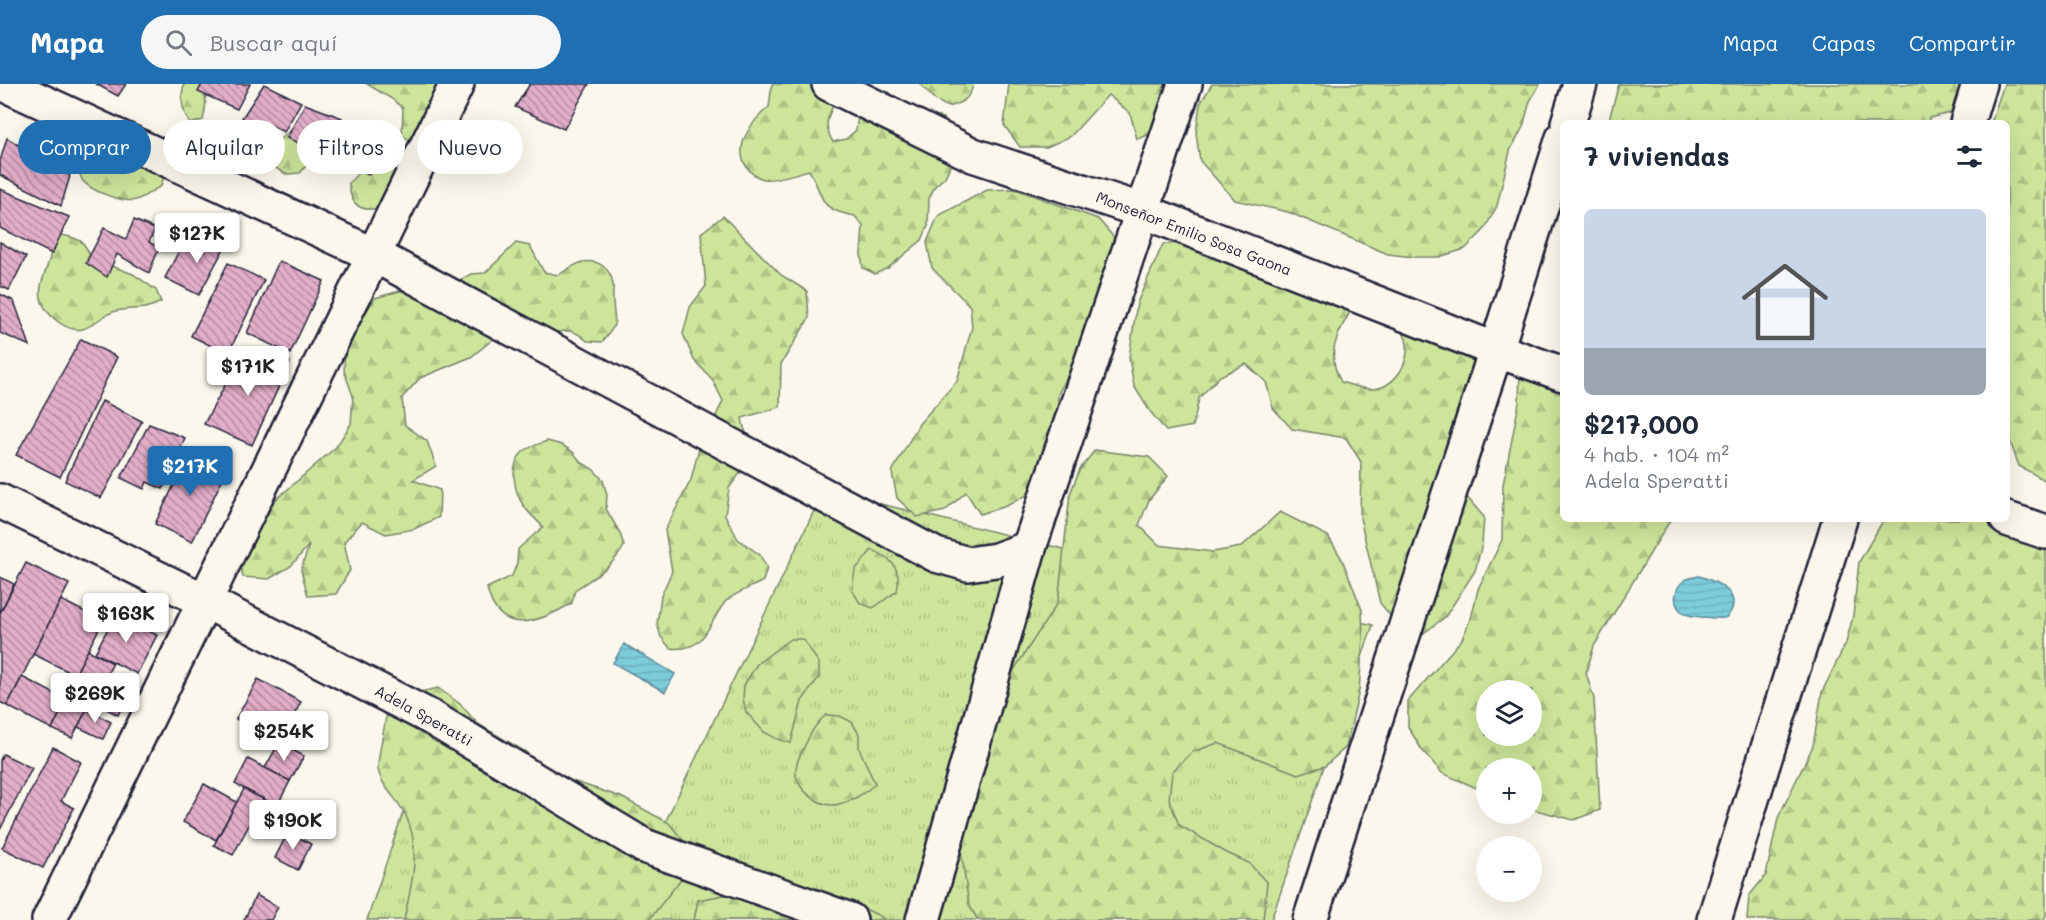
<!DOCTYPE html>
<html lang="es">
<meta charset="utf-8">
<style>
body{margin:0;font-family:Mali,sans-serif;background:#f6f6f7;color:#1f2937;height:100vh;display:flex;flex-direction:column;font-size:22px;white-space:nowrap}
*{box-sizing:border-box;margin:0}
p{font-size:20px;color:#747a83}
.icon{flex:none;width:33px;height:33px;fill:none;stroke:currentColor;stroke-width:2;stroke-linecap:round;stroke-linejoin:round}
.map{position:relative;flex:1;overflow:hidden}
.drawer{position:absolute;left:1560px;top:36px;width:450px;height:402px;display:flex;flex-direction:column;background:#fff;border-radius:9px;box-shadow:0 6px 24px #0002}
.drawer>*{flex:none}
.banner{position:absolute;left:18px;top:36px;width:570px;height:54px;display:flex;gap:12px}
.tools{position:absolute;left:1476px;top:596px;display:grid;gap:12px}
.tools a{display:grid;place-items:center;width:66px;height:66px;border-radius:50%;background:#fff;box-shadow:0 6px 24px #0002;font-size:30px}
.price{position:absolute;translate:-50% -51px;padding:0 14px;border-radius:6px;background:#fff;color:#222;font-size:20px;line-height:39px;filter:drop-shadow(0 2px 3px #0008)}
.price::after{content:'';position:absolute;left:50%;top:36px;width:18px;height:14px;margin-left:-9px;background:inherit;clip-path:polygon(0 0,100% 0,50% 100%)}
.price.on{background:#1f6fb2;color:#fff}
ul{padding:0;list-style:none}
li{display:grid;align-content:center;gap:12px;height:318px;padding:0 24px}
li span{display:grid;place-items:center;height:186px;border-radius:9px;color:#555}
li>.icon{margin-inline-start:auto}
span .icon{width:108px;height:108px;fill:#fffc;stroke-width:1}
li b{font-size:26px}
h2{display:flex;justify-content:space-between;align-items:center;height:72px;padding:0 24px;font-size:26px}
.tag{padding:0 21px;border-radius:27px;background:#fff;box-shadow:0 6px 24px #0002;font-size:21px;line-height:54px}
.tag.on{background:#1f6fb2;color:#fff}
header{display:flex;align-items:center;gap:36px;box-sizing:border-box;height:84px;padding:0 30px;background:#1f6fb2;color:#fff}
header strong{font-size:28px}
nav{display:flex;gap:33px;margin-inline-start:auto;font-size:21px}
.search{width:420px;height:54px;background:#f6f6f7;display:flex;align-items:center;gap:15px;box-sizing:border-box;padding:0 21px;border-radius:33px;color:#747a83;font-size:22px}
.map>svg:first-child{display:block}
</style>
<header>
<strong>Mapa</strong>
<div class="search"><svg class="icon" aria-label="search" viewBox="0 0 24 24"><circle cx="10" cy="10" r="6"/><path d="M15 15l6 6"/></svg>Buscar aquí</div>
<nav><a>Mapa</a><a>Capas</a><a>Compartir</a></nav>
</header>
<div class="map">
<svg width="2046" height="836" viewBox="0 0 2046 836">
<defs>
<pattern id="grass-tufts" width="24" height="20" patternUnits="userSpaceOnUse" patternTransform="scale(1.5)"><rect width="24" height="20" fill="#cde59b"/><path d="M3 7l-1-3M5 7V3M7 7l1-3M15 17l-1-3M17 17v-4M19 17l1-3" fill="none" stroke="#b0c486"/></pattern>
<pattern id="forest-firs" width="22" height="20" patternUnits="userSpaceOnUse" patternTransform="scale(1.5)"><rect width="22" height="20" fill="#cde59b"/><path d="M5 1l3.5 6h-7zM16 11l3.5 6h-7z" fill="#b0c486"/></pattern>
<pattern id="water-rules" width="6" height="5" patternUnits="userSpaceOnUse" patternTransform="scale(1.5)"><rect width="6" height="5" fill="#7dccda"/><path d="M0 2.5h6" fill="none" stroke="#6cafbc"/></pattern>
<pattern id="building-back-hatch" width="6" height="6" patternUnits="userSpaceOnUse" patternTransform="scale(1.5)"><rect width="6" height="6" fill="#e2adc7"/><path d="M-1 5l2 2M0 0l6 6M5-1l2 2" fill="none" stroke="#b78ca3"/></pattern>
</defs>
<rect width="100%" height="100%" fill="#fbf7ec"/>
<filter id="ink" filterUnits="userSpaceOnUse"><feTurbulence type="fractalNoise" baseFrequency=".0167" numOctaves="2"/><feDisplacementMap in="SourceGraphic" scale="12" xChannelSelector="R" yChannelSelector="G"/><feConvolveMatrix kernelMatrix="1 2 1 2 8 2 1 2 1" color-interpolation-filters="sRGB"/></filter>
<g filter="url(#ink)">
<polygon fill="url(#grass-tufts)" stroke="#78846b" stroke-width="1.5" points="824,406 1373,541 1271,836 367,836 430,648 651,768"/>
<g fill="url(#forest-firs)" stroke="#78846b" stroke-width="1.5" fill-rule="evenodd">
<path d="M184 0H203C207 13 206 23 203 36L190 40C182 26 180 16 184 0Z"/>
<polygon points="367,0 451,0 413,59 402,51 403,24 392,15"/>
<path d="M772 0H835C842 25 816 30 833 58L846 55 856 46 858 32 876 5 889 8 909 27 943 34 953 53 957 66 945 93 935 102 929 115 928 142 922 156 888 184 875 190 863 184 861 170 863 142 855 132C815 125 826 114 809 86 798 89 774 97 764 95 755 93 751 89 746 82 733 61 753 36 769 23Z"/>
<path d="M920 0H973C971 15 961 19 948 23L935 16Z"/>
<polygon points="1009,0 1200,0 1162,46 1137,55 1130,29 1108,11 1071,52 1047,63 1020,63 1004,41"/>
<polygon points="1212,0 1540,0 1530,17 1523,43 1510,67 1497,122 1484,146 1465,165 1439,173 1413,173 1388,170 1288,128 1235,116 1200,77 1196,49 1200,20"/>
<polygon points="1619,0 1966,0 1954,28 1929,34 1928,39 1608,39"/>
<polygon points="2004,0 2046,0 2046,397 2019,382 2007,349 2007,39 1991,39"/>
<path d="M69 38 105 58 110 70 137 65 165 89 161 102C154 106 144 113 136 116 123 119 91 107 83 97 77 88 80 78 82 69L70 62 63 51Z"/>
<path d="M298 42 323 53 309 78 300 89 286 90 274 83C268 58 279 55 298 42Z"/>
<path d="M387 73 400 77 406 88 384 123C362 129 350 123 349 99L358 89Z"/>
<polygon points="1015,105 1098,135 1117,157 1083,261 1058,310 1057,338 1048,391 1029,410 1006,422 980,430 966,408 945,427 917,433 897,414 892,388 919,340 957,297 972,243 970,222 932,184 927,158 938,132 987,106"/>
<path d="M723 132 781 191 807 207 809 234 781 280 780 323 742 334C744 350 751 355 753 372L729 404 725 431 738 455 760 471 767 484 763 497C754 502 733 510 726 517 708 538 707 569 670 564L661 553 657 540 661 512 672 487 665 446 691 396 701 356 710 344 723 317 712 295 694 276 683 250 690 223 706 202 701 149Z"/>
<path d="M60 151C85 154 86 161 95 183L109 181 133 190 156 206 161 218C142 228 134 223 116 227 103 230 95 241 83 245 67 249 44 230 41 214 38 201 47 186 50 173 51 169 50 164 50 159Z"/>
<path d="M516 159 530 162 544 188 558 191C565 187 575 180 583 178 599 175 611 185 613 200 614 205 612 210 613 215 613 239 621 236 602 258L587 257C567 238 561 252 538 250 519 224 519 222 486 227L492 256 471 273 420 294 402 314 405 341 427 357 436 382 413 396 440 406 439 433 414 445 386 450 362 438 344 458 350 486 336 510 308 512 301 486 309 461 291 482 269 495 243 493 237 467 248 440 336 363 351 340 353 312 344 287 345 260 375 214 407 205 458 197 471 190 485 189Z"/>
<path d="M1190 159 1492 269 1448 391 1484 433 1482 460 1475 487 1445 533 1424 549 1397 540 1380 519 1360 434 1361 378 1346 354 1292 345 1273 324 1266 298 1246 280 1220 292 1199 314 1193 342 1166 347 1149 326 1134 302 1129 274 1137 219 1163 160ZM1350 228 1363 229 1400 242C1402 246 1404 251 1406 255 1412 278 1394 306 1369 305 1359 304 1350 301 1341 298 1326 271 1336 252 1350 228Z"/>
<path d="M1520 287 1563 291V435H1671L1594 562 1586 589 1594 615 1600 726 1574 736 1532 725V684H1486V708L1442 689 1422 666 1408 643V617L1462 555 1472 531 1478 505 1502 456 1503 401 1519 319ZM1486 606H1532V651H1486Z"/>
<path d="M547 357 562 361 573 368 581 378 594 386 603 396 607 411 606 425 620 449 624 462C614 482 594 493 575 506L572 519C540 538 499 555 487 504L512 492 517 479 518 465 543 443C537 436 529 430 524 422 514 409 509 382 522 369 527 363 539 360 547 357Z"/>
<polygon points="1095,366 1149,373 1168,392 1149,416 1139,441 1159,461 1213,468 1241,463 1280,428 1328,452 1342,475 1362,526 1363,553 1359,607 1346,663 1325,682 1298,690 1218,659 1192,668 1172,688 1169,715 1179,741 1225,768 1249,779 1267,799 1263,836 978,836 969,821 961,767 968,709 992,660 1001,606 1058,518 1070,410 1080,385"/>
<polygon points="1884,435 2007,435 2046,446 2046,830 2044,836 1747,836 1749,812 1766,791 1778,734 1813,662 1822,608 1846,559 1853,532 1859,478"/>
<path d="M872 466C892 474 902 485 897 507L873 524 860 519 852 506 855 486Z"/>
<polygon points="790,555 803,555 819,579 819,593 802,617 791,659 777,655 764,648 746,628 743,615 744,601 757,580"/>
<path d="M438 604 460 620 478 640 526 668 545 688 621 713 669 739 686 760 687 787 649 836H404C411 802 422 766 406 732 399 716 381 703 378 685 377 676 386 637 387 626L411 610Z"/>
<path d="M826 631 840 632 852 638 859 650V664L875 700C865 709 853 717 839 720 822 725 800 708 796 692 794 681 801 670 805 661 811 649 815 640 826 631Z"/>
<polygon points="750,806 776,806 857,821 882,833 884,836 694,836 698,816"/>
</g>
<g fill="url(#water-rules)" stroke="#59889a" stroke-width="1.5">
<path d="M1699 492C1715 497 1742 508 1730 529 1728 533 1724 535 1719 534 1709 533 1695 534 1686 530 1671 523 1673 504 1685 496 1689 494 1695 493 1699 492Z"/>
<polygon points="624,560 675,590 665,608 613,579"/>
</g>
<g fill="url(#building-back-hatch)" stroke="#22223b" stroke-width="1.5">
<polygon points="96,0 126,0 118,12"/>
<polygon points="202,0 250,0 237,25 198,8"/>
<polygon points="264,0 301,18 284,48 268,40 265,45 242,34"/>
<polygon points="530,0 589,0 564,45 515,23"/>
<polygon points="305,20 342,34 324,70 287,54"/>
<polygon points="348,40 384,54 369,91 330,72"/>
<polygon points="7,54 70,92 61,122 0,91 0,77"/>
<polygon points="0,105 69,133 52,170 0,144"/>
<polygon points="134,136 155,145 149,158 159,164 149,189 117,170 107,193 86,179 104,144 126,155"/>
<polygon points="218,146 230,153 199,211 165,194 183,159 204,168"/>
<polygon points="0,158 26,173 9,206 0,202"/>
<polygon points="279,177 324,197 290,270 247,249"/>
<polygon points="228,179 264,196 228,270 191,252"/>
<polygon points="0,210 14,217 30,262 0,249"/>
<polygon points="81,255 117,273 60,393 16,371"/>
<polygon points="264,266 290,278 252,361 204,340 241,272 260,281"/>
<polygon points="102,317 142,337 101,414 65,397"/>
<polygon points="149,340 185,354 163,405 147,398 144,405 121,394"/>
<polygon points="191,366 211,373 206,386 224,392 192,458 155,440"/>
<polygon points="26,479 69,500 7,622 0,618 0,529"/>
<polygon points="0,493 14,500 0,529"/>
<polygon points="61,516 103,537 75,591 33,570"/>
<polygon points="115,531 157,551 137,590 95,569"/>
<polygon points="88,566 113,579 100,604 75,591"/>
<polygon points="22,593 67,616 52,645 7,622"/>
<polygon points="258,595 301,618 279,659 236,635"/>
<polygon points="100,604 125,616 118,631 93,618"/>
<polygon points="67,616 87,625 72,654 52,645"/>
<polygon points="87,625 111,638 103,655 78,643"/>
<polygon points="279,659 304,672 290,697 265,684"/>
<polygon points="53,663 81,678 61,717 74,724 43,784 2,764"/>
<polygon points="3,670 32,684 0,746 0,676"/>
<polygon points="248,675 290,697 277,722 235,700"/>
<polygon points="204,700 237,718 216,756 183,738"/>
<polygon points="244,705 263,715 233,771 214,761"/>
<polygon points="288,748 311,760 298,786 275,774"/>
<polygon points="256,811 278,823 271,836 244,836"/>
</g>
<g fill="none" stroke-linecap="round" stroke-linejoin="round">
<defs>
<g id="minor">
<polyline points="4,0 374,171 936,471 968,480 996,476 1029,464"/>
<polyline points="829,0 973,71 1143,127 1496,266 1563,290"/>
<polyline points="1568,39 1580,0"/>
<polyline points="1967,39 1979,0"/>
<polyline points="0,417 205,517 432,634 644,762 850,836"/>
<polyline points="2007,435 2046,448"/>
<polyline points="49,836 457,0"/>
<polyline points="923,836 1029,464 1185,0"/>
<polyline points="1310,836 1496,266 1563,54"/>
<polyline points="1714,836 1840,435"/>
</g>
</defs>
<use href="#minor" stroke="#22223b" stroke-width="38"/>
<use href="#minor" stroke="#fbf7ec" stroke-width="33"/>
</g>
</g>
<g text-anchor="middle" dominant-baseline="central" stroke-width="6" stroke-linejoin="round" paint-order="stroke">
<g font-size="15" fill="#22223b" stroke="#fbf7ec">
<text transform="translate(1194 149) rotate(21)">Monseñor Emilio Sosa Gaona</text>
<text transform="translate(424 631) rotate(29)">Adela Speratti</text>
</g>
</g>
</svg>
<div class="tools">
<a><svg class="icon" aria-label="layers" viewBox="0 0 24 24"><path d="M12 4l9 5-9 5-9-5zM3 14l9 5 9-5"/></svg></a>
<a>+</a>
<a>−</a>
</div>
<b class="price" style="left:197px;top:180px">$127K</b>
<b class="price" style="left:248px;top:313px">$171K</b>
<b class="price on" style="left:190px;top:413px">$217K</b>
<b class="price" style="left:126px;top:560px">$163K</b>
<b class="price" style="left:95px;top:640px">$269K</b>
<b class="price" style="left:284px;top:678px">$254K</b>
<b class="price" style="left:293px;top:767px">$190K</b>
<div class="banner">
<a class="tag on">Comprar</a>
<a class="tag">Alquilar</a>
<a class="tag">Filtros</a>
<a class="tag">Nuevo</a>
</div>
<section class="drawer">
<h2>7 viviendas<svg class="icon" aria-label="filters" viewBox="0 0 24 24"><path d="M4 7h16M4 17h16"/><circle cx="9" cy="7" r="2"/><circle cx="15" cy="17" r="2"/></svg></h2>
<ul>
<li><span style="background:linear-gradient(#c9d6e8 75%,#9aa5b1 0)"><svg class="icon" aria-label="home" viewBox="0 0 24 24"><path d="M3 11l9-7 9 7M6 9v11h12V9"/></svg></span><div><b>$217,000</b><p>4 hab. · 104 m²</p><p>Adela Speratti</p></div></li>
</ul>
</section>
</div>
